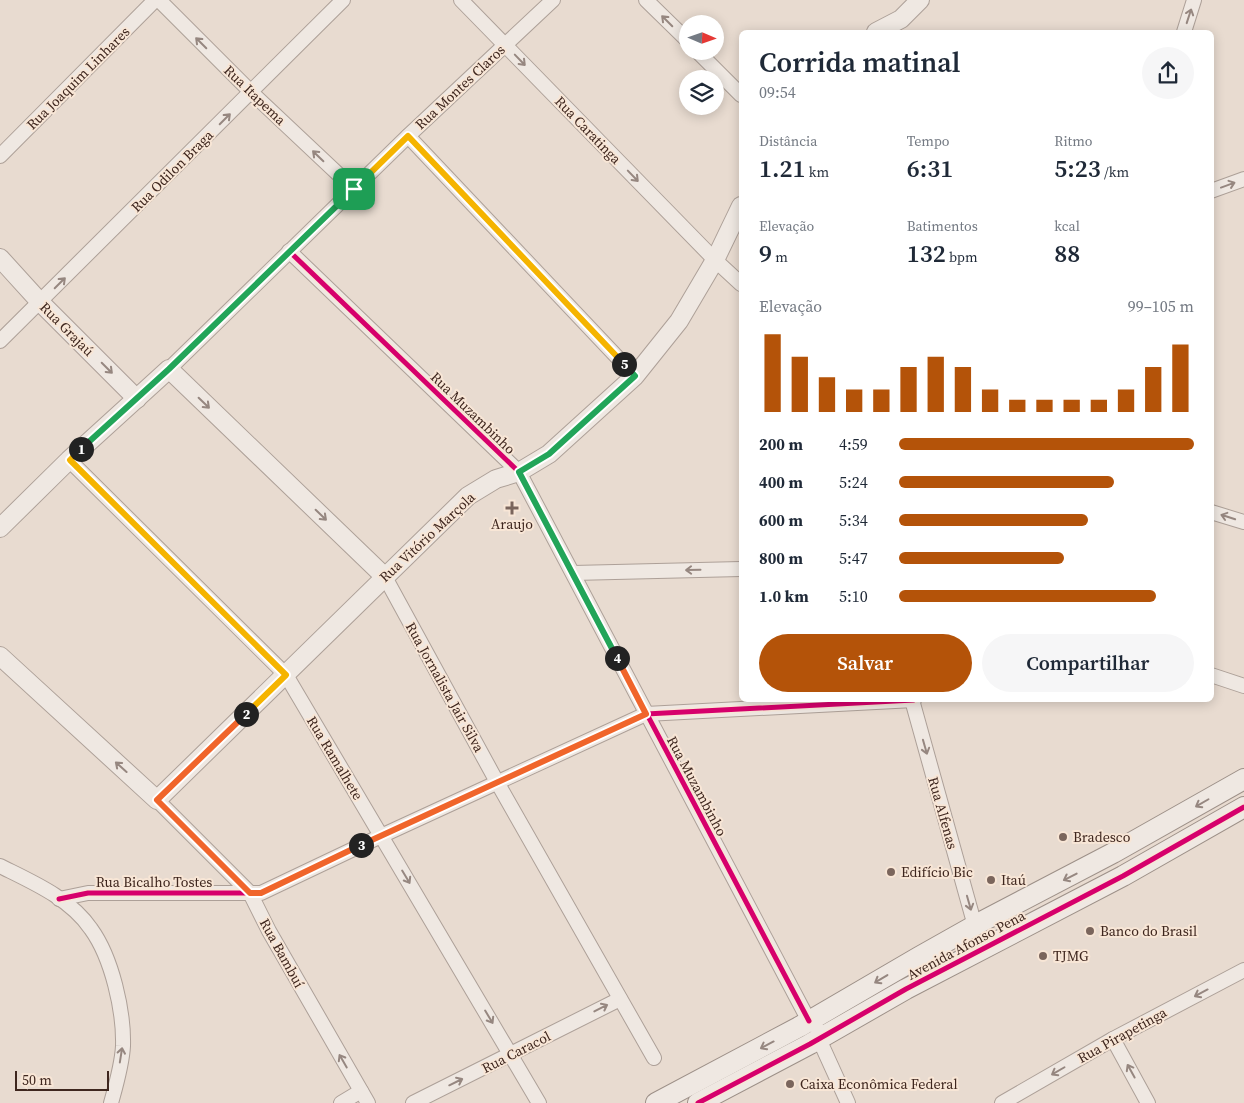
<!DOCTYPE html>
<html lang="pt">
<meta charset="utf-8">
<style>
body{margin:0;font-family:"Source Serif 4",serif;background:#f6f6f7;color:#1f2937;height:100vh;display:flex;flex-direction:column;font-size:19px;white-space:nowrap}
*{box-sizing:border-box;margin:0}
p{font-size:16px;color:#747a83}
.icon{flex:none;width:28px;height:28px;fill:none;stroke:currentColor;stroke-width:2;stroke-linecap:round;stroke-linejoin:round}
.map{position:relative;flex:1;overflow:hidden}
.sheet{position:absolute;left:739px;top:30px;width:475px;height:672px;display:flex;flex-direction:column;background:#fff;border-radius:8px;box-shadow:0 2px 12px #0003}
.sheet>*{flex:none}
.needle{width:32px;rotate:92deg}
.controls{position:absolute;left:679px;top:15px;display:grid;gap:10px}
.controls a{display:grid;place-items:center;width:45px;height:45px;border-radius:50%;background:#fff;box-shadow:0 2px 12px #0003;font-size:25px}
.scale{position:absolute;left:15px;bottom:12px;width:94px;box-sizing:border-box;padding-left:5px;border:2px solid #3e261e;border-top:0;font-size:14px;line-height:18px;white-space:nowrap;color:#3e261e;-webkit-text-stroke:4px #f8e6d6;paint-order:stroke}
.pin{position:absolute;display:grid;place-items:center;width:42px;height:42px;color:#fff;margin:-21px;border-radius:10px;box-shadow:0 2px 8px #0006}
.km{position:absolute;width:25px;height:25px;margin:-12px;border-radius:50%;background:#222;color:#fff;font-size:14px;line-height:25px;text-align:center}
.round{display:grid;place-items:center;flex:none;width:52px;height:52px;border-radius:26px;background:#f6f6f7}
.summary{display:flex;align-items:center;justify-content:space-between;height:85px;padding:0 20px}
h1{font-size:28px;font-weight:600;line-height:38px}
.stats{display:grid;grid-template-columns:repeat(3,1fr);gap:8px;height:85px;padding:5px 20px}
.stats div{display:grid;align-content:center}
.stats b{font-size:25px;font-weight:600}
.stats small{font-size:14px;font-weight:400}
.stats p{font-size:14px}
.chart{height:140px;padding:10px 20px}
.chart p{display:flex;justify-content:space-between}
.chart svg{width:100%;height:90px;margin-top:5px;stroke:#b45309;stroke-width:6}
.cta{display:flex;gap:10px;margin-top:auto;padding:10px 20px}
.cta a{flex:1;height:58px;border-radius:30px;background:#b45309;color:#fff;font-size:20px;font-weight:600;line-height:58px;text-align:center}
.cta a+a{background:#f6f6f7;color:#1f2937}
ul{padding:0 20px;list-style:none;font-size:16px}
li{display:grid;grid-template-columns:80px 60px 1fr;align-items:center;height:38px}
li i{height:12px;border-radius:6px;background:#b45309}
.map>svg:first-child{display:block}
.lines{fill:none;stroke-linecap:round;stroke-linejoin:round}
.minor-casing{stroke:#ada098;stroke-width:16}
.tertiary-casing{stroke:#ada098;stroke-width:20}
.secondary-casing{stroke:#9d9088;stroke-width:22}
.minor{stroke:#efe8e2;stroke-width:14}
.tertiary{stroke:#efe8e2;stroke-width:18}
.secondary{stroke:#efe8e2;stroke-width:20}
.cycleway-casing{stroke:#f8e6d6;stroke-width:8}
.cycleway{stroke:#d6006c;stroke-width:5}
.oneway{stroke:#968780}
.split-1-casing{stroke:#fff;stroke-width:10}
.split-2-casing{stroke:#fff;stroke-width:10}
.split-3-casing{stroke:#fff;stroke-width:10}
.split-4-casing{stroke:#fff;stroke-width:10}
.split-5-casing{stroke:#fff;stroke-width:10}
.split-6-casing{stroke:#fff;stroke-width:10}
.split-1{stroke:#22a559;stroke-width:6}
.split-2{stroke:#f5b400;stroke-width:6}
.split-3{stroke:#f0652b;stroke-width:6}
.split-4{stroke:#f0652b;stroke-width:6}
.split-5{stroke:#22a559;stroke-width:6}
.split-6{stroke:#f5b400;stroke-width:6}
.poi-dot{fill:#7a655c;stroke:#f8e6d6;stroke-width:2}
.labels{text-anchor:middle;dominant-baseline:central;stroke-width:4;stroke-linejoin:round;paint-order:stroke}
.street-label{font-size:14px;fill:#3e261e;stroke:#f8e6d6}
.poi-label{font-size:14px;fill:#3e261e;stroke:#f8e6d6;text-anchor:start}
</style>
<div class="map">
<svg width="1244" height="1103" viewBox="0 0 1244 1103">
<rect width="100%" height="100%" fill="#e8dbd0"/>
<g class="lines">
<g class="minor-casing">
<g id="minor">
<polyline points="159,0 252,93 354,189"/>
<polyline points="461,0 715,260 741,284"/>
<polyline points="646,0 688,41"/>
<polyline points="1184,32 1194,0"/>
<polyline points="697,51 741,95"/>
<polyline points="408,136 635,376"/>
<polyline points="0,156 155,0"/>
<polyline points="1211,191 1244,179"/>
<polyline points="289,251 519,472 809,1021"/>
<polyline points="0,341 343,0"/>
<polyline points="169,369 408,136 553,0"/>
<polyline points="69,460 286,675 539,1103"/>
<polyline points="1211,512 1244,522"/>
<polyline points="573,573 741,569"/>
<polyline points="385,577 497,782 654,1058"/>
<polyline points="1211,675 1244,686"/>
<polyline points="912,700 975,926"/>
<polyline points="157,800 250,893 269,931 368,1103"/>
<path d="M0,866C32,882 70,898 91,929C112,958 124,1011 123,1046C122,1065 116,1085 111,1103"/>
<polyline points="59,899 88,893 261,893 381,836 646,714 914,700"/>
<polyline points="818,1030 819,1039 848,1103"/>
<polyline points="1113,1039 1148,1103"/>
<polyline points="341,1103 361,1091"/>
<polyline points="413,1103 620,999"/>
<polyline points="1002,1103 1113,1039 1244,970"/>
</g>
</g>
<g class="tertiary-casing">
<g id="tertiary">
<polyline points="876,32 901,19 920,0"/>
<polyline points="0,258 40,302 137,399"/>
<polyline points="0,528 69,460 169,369 385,577"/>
<polyline points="0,656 157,800 468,496 496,479 519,472 549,454 635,376 679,321 715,260 741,206"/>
</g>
</g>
<g class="secondary-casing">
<g id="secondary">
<polyline points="656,1103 799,1027 919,957 981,922 1113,853 1244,779"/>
<polyline points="698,1103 810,1044 906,989 1123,876 1244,807"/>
</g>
</g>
<use href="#minor" class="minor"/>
<use href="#tertiary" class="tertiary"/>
<use href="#secondary" class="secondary"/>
<g class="cycleway-casing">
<g id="cycleway">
<polyline points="289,251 519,472 809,1021"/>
<polyline points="59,899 88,893 261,893 381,836 646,714 914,700"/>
<polyline points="698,1103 810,1044 906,989 1123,876 1244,807"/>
</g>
</g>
<use href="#cycleway" class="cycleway"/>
</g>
<defs><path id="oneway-shaft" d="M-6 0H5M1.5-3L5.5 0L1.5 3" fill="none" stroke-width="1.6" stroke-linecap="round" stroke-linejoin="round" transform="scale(1.25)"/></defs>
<g class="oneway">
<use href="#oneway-shaft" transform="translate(1189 16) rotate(-72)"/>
<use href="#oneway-shaft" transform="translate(667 21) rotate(-135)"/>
<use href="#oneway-shaft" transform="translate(201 43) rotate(-135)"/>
<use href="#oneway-shaft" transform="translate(520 60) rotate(46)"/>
<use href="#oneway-shaft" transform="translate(225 119) rotate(-45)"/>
<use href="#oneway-shaft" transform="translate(318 156) rotate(-136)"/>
<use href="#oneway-shaft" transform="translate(633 176) rotate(46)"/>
<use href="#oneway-shaft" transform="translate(1228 185) rotate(-20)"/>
<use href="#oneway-shaft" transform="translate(60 283) rotate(-45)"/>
<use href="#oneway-shaft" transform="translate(107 368) rotate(45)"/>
<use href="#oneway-shaft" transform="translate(204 403) rotate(44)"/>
<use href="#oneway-shaft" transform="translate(321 515) rotate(44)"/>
<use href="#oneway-shaft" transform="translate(1228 517) rotate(-162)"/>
<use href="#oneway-shaft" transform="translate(693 570) rotate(179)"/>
<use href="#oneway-shaft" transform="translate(925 747) rotate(74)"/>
<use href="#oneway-shaft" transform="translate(121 767) rotate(-138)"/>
<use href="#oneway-shaft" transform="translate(1202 803) rotate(150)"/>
<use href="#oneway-shaft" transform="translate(406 877) rotate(59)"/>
<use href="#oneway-shaft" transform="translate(1070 877) rotate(153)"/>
<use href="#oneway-shaft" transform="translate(969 903) rotate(74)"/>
<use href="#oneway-shaft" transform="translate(881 979) rotate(149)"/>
<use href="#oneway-shaft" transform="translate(1201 993) rotate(152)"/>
<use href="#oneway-shaft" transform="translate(601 1008) rotate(-27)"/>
<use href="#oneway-shaft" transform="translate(489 1017) rotate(59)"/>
<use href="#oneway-shaft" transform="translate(767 1045) rotate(152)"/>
<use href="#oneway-shaft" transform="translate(121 1055) rotate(-81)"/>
<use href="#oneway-shaft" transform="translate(343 1061) rotate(-120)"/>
<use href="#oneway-shaft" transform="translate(1058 1071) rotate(150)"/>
<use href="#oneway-shaft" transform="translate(1131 1071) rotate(-119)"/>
<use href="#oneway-shaft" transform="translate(456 1082) rotate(-26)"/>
</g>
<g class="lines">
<g class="split-1-casing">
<polyline id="split-1" points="81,449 169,369 354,189"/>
</g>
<g class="split-2-casing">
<polyline id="split-2" points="81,449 70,460 286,675 246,714"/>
</g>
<g class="split-3-casing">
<polyline id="split-3" points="246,714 157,800 250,893 261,893 361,845"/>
</g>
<g class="split-4-casing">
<polyline id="split-4" points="361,845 646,714 617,658"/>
</g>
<g class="split-5-casing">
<polyline id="split-5" points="617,658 519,472 549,454 635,376 624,364"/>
</g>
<g class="split-6-casing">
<polyline id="split-6" points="354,189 408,136 624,364"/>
</g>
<use href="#split-1" class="split-1"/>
<use href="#split-2" class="split-2"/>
<use href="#split-3" class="split-3"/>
<use href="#split-4" class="split-4"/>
<use href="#split-5" class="split-5"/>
<use href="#split-6" class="split-6"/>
</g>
<g class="poi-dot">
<path d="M509.5 500.5h5v5h5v5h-5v5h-5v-5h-5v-5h5z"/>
<circle cx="1063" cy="837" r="5"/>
<circle cx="891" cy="872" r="5"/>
<circle cx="991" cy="880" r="5"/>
<circle cx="1090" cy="931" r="5"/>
<circle cx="1043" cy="956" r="5"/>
<circle cx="790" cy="1084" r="5"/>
</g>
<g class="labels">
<g class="street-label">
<text transform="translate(78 78) rotate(-45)">Rua Joaquim Linhares</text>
<text transform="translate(460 87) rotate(-43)">Rua Montes Claros</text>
<text transform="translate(255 95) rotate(44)">Rua Itapema</text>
<text transform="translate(588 130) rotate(46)">Rua Caratinga</text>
<text transform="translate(172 171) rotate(-45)">Rua Odilon Braga</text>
<text transform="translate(67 329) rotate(45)">Rua Grajaú</text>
<text transform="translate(473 413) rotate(44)">Rua Muzambinho</text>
<text transform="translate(427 537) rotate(-43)">Rua Vitório Marçola</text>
<text transform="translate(445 687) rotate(61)">Rua Jornalista Jair Silva</text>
<text transform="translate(335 758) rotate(59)">Rua Ramalhete</text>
<text transform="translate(697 786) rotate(62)">Rua Muzambinho</text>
<text transform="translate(943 813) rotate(74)">Rua Alfenas</text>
<text x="154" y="882">Rua Bicalho Tostes</text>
<text transform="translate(966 945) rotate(-28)">Avenida Afonso Pena</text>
<text transform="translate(282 953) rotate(61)">Rua Bambuí</text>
<text transform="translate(1122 1035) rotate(-29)">Rua Pirapetinga</text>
<text transform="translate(516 1052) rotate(-27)">Rua Caracol</text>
</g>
<g class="poi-label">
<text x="512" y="524" text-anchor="middle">Araujo</text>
<text x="1073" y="837">Bradesco</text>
<text x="901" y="872">Edifício Bic</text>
<text x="1001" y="880">Itaú</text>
<text x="1100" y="931">Banco do Brasil</text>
<text x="1053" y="956">TJMG</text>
<text x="800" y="1084">Caixa Econômica Federal</text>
</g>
</g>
</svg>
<div class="controls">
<a><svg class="needle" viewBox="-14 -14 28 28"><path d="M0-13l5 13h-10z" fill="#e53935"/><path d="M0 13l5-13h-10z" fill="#747a83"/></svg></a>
<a><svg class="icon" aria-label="layers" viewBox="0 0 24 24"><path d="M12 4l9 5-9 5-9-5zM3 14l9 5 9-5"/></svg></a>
</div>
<div class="scale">50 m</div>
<div class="pin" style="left:354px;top:189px;background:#1e9e55"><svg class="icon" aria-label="arrive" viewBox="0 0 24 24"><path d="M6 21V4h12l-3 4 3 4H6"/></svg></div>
<b class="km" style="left:81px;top:449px">1</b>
<b class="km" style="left:246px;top:714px">2</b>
<b class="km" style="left:361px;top:845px">3</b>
<b class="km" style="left:617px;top:658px">4</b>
<b class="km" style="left:624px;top:364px">5</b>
<section class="sheet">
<div class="summary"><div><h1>Corrida matinal</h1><p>09:54</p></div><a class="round"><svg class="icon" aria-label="share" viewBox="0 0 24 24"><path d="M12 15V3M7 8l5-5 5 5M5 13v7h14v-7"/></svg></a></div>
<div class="stats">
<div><p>Distância</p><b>1.21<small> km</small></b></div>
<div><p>Tempo</p><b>6:31</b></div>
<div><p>Ritmo</p><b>5:23<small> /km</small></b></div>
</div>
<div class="stats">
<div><p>Elevação</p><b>9<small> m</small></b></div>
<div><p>Batimentos</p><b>132<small> bpm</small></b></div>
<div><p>kcal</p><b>88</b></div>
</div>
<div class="chart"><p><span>Elevação</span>99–105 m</p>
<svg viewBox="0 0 160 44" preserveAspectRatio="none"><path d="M5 44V6M15 44V17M25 44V27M35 44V33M45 44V33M55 44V22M65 44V17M75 44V22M85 44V33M95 44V38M105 44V38M115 44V38M125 44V38M135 44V33M145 44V22M155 44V11"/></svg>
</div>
<ul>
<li><b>200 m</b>4:59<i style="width:100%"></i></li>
<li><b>400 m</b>5:24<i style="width:73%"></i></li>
<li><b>600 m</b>5:34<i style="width:64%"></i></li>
<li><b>800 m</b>5:47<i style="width:56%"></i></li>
<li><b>1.0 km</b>5:10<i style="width:87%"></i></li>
</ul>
<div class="cta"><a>Salvar</a><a>Compartilhar</a></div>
</section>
</div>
